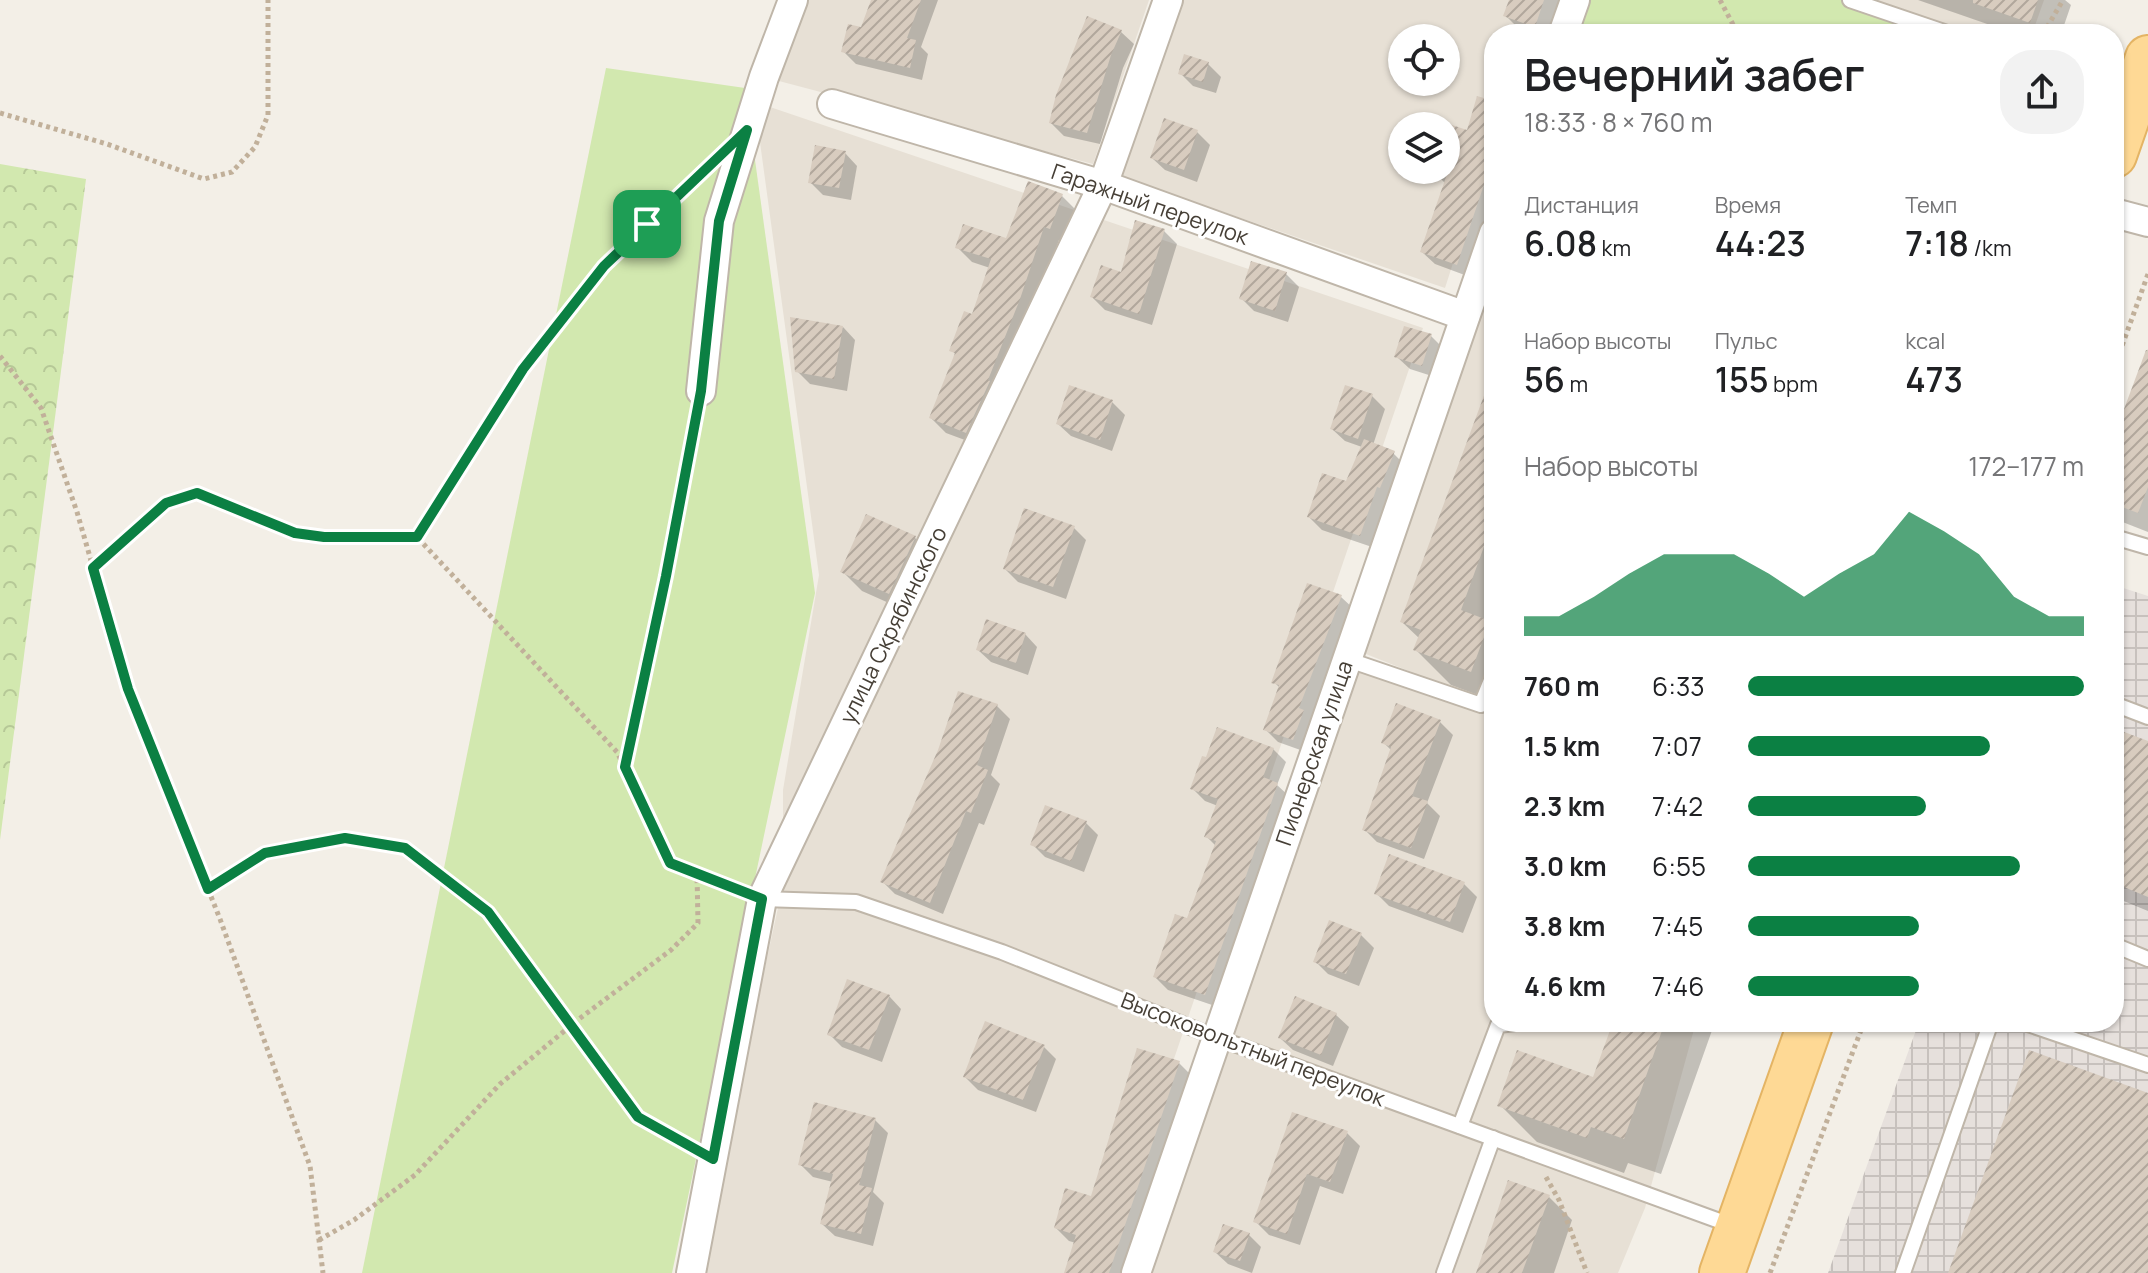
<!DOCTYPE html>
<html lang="ru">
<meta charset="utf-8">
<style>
body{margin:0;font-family:Manrope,sans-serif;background:#f2f2f2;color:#202124;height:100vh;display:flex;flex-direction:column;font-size:30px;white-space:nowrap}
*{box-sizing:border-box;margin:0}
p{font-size:26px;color:#757577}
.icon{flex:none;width:44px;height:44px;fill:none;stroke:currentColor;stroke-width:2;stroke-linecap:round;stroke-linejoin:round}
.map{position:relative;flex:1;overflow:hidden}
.side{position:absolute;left:1484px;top:24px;width:640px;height:1008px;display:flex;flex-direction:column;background:#fff;border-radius:32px;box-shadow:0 2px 6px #0004}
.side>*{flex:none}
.buttons{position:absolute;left:1388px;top:24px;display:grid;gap:16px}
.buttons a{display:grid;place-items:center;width:72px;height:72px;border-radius:50%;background:#fff;box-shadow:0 2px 6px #0004;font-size:40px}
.pin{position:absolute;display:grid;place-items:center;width:68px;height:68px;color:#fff;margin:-34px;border-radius:16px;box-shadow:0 4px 12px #0006}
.round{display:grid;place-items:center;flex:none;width:84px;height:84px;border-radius:32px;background:#f2f2f2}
.overview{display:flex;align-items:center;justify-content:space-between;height:136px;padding:0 40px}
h1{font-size:44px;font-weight:600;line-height:60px}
.figures{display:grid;grid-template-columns:repeat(3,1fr);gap:12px;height:136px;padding:8px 40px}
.figures div{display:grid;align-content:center}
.figures b{font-size:34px;font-weight:600}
.figures small{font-size:22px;font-weight:400}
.figures p{font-size:22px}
.chart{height:224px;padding:16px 40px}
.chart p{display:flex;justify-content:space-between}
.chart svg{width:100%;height:144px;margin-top:8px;fill:#0b8043;opacity:.7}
ul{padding:0 40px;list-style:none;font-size:26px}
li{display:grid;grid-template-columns:128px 96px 1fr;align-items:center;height:60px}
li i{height:20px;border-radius:10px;background:#0b8043}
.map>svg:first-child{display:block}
.residential{fill:#e7e0d5;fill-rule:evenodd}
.industrial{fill:url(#industrial-grid)}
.green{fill:#d2e8af}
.forest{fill:url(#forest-crowns)}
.shadow{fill:#0003}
.building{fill:url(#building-hatch)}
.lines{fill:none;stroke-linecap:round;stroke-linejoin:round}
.service-casing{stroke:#bfb6a9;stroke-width:18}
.minor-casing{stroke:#bfb6a9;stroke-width:32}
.primary-casing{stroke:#e4b464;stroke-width:48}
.path{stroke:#c1b09a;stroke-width:5;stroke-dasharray:4 4;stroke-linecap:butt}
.service{stroke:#fff;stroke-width:14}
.minor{stroke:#fff;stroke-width:28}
.primary{stroke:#fed995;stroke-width:44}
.route-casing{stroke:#fff;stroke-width:16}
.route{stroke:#0b8043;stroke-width:10}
.labels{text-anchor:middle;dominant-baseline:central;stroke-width:6;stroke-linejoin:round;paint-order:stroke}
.street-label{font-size:22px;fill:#463f36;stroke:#fff}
</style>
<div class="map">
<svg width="2148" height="1273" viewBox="0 0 2148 1273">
<defs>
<pattern id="industrial-grid" width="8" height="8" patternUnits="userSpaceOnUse" patternTransform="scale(2)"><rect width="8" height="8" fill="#e6e0dc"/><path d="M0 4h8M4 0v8" fill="none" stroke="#c7c1bd"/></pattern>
<pattern id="forest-crowns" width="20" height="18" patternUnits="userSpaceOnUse" patternTransform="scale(2)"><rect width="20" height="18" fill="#d2e8af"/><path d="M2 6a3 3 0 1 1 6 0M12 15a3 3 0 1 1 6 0" fill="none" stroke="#b6c897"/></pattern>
<pattern id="building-hatch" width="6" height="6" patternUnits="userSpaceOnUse" patternTransform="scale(2)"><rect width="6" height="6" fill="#d8ccbf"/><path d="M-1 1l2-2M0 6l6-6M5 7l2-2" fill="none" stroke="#b1a79c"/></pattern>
</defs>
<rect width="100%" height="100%" fill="#f3efe7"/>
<g class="residential">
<polygon points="809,0 1149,0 1093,164 779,81"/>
<path d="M1177,0H1538L1527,34H1494V136L1445,288L1115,175ZM1402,38H1446V82H1402ZM1402,126H1446V170H1402Z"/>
<polygon points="1585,0 2044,0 2032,34 1573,34"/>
<polygon points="770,107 1423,328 1101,1273 704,1273 745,1059 783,885 783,790 819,575 759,135"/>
<polygon points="1494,265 1494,702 1479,699 1361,652"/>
<polygon points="1353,668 1494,717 1494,1022 1696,1022 1645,1208 1618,1273 1145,1273"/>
</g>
<polygon class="industrial" points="2114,585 2148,596 2148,1273 1828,1273 1919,1022 2114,1022"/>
<g class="green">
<polygon points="1579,0 1850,0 1950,34 1570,34"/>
<polygon points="606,68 745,88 815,593 672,1273 362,1273"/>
</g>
<polygon class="forest" points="0,164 86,179 0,840"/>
<g class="shadow">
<polygon points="873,0 938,0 921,47 928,54 922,80 856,64 843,51 862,29"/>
<polygon points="1511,0 1559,0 1548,34 1536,34 1517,27 1506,16"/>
<polygon points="1918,0 2065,0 2071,5 2061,34 2016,34"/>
<polygon points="1121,32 1134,44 1123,68 1100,144 1064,136 1051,123"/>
<polygon points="1208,64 1221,77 1216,93 1193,86 1180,73"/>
<polygon points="1494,103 1494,205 1470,277 1435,264 1422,252 1446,184 1432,170 1446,170 1446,127 1468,133"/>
<polygon points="1197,132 1210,145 1197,182 1165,170 1152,158"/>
<polygon points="845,153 857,166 851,200 823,195 810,182"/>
<polygon points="1062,196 1077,211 1065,242 1059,240 1002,396 981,446 946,433 931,418 956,355 952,350 974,317 990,268 972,262 957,247 1008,240"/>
<polygon points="1164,231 1177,244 1152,325 1105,310 1092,297 1122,274"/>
<polygon points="1286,274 1299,287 1288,322 1254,311 1241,298"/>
<polygon points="843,327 855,340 847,391 810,384 797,371"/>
<polygon points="1431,336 1443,348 1435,377 1410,369 1397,357"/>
<polygon points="2148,349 2148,532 2120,521 2114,516 2114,441"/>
<polygon points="1494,374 1494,701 1451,685 1416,650 1420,639 1402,622"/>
<polygon points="1372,396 1385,409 1373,445 1393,453 1406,466 1372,547 1322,530 1309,517 1347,484 1362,447 1345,441 1332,429"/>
<polygon points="1112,402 1125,415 1112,451 1071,436 1058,424"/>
<polygon points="867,517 915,538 935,557 909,612 862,591 843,572"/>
<polygon points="1074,528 1086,540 1066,599 1018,582 1005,569"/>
<polygon points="1341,597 1354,609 1306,752 1278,742 1265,729 1280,688 1274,682"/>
<polygon points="1025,634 1037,647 1028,675 991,662 978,650"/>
<polygon points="997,706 1010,719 991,775 1000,784 984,825 979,823 943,914 895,894 883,882"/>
<polygon points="1440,722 1453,735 1427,803 1440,816 1424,859 1377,842 1364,829 1392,751 1383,742"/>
<polygon points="2148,743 2148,911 2114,897 2114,748"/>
<polygon points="1273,749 1286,762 1277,785 1290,797 1218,1007 1168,990 1155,977 1188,921 1217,847 1207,837 1218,806 1205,801 1193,789"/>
<polygon points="1085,822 1098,835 1084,872 1045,857 1032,844"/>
<polygon points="1464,884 1477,897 1463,933 1389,906 1376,893"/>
<polygon points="1361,935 1374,948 1359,986 1328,974 1315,961"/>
<polygon points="889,996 901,1009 882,1062 842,1047 829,1034"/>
<polygon points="1336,1015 1349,1027 1333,1066 1293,1050 1280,1038"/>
<polygon points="1615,1022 1715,1022 1661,1174 1628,1163 1624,1173 1537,1142 1500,1105 1594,1080"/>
<polygon points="1043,1046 1056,1059 1036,1112 978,1090 965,1077"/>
<polygon points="1138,1050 1179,1063 1192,1076 1125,1273 1066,1273 1076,1243 1069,1241 1056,1228 1093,1198"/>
<polygon points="875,1120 888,1133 873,1192 884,1203 873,1246 835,1236 822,1224 833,1182 813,1177 800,1164"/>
<polygon points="1347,1133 1360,1146 1343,1194 1320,1186 1300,1245 1269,1235 1256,1222"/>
<polygon points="1549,1197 1572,1220 1554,1273 1478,1273"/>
<polygon points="1248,1234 1261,1247 1252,1273 1228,1264 1215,1252"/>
</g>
<g class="building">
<polygon points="871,0 921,0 907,38 916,40 910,68 841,52 848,24 861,27"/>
<polygon points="1509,0 1544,0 1535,27 1503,16"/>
<polygon points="1973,0 2038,0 2030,23 1973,3"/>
<polygon points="1087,16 1122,30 1111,55 1087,133 1049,123 1056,95"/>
<polygon points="1184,54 1209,62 1203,82 1178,74"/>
<polygon points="1477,96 1494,101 1494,155 1457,265 1420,252 1446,177 1446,123 1467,130"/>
<polygon points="1164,118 1198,130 1184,170 1150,158"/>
<polygon points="815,145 846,151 839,188 808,183"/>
<polygon points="1028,181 1063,194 1050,229 1044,227 1020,299 988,380 990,381 966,433 929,418 955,353 949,351 964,311 972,314 991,259 955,248 963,224 1006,238"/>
<polygon points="1135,220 1165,229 1139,314 1090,297 1101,265 1121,272"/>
<polygon points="1251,261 1287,272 1275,311 1239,299"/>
<polygon points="790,317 843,326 834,379 795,372"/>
<polygon points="1404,326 1432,334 1422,366 1394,357"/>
<polygon points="2146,350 2148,350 2148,487 2138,513 2114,504 2114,436"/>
<polygon points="1492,374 1494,375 1494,519 1461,610 1490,621 1471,672 1413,650 1421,630 1400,622"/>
<polygon points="1069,385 1113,400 1100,440 1056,424"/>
<polygon points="1345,385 1373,394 1358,439 1330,429"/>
<polygon points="1364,439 1395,451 1380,488 1377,487 1360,536 1307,517 1322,473 1346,481"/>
<polygon points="1024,508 1075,526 1053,587 1003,569"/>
<polygon points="866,514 916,536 889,594 840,572"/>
<polygon points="1307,583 1342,595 1299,708 1304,710 1293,740 1263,730 1279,685 1271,683"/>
<polygon points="986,619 1026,633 1016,663 976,650"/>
<polygon points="958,691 998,704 977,765 988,770 971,813 966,811 930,903 880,882 938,750"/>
<polygon points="1396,703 1441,720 1412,796 1428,801 1411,848 1362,830 1391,747 1381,743"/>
<polygon points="1217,727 1274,748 1263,777 1278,783 1205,995 1153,977 1175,914 1187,918 1216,841 1204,837 1218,799 1190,789 1202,756 1206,757"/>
<polygon points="2119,730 2148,741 2148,897 2114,883 2114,743"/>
<polygon points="1045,805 1087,821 1071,861 1030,845"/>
<polygon points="1389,854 1465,882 1450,922 1374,894"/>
<polygon points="1329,920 1362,933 1346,974 1313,962"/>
<polygon points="847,979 890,995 869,1050 827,1035"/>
<polygon points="1295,996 1337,1013 1321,1055 1278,1038"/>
<polygon points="985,1021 1045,1045 1023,1100 963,1077"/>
<polygon points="1613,1022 1665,1022 1624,1139 1591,1127 1587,1138 1497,1106 1517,1050 1593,1077"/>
<polygon points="1137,1048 1180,1061 1109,1273 1064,1273 1076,1235 1054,1228 1065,1188 1091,1196"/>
<polygon points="2029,1050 2148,1093 2148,1273 1948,1273"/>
<polygon points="814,1102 876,1118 859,1185 872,1188 861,1234 820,1224 833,1174 798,1165"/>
<polygon points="1292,1112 1348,1131 1330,1182 1307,1174 1287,1234 1253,1222"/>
<polygon points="1508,1180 1550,1195 1522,1273 1476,1273"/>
<polygon points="1223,1224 1250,1233 1240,1261 1213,1252"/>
</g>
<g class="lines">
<g class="service-casing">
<g id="service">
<polyline points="1850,0 1950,34"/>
<polyline points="2114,537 2148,547"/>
<polyline points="1494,594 1494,595"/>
<polyline points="1346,659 1481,705 1494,673"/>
<polyline points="2114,704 2148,717"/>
<polyline points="762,899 856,902 1002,952 1215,1037 1736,1227"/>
<polyline points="2114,945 2148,959"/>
<polyline points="2022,1022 2148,1065"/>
<polyline points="1460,1126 1498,1025 1525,1022"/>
<polyline points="1444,1273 1493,1138"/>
<polyline points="1903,1273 1991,1022"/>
</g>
</g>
<g class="minor-casing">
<g id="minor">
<polyline points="1563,34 1575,0"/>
<polyline points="832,104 1103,185 1465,316"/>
<polyline points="2114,213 2148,222"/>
<polyline points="701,391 719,221 764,77 793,0"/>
<polyline points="691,1273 762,899 1103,185 1168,0"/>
<polyline points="1136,1273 1494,233"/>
</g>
</g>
<g class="primary-casing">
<g id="primary">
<polyline points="2114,155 2148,58"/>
<polyline points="1722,1273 1811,1022"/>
</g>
</g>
<g class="path">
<polyline points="1720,0 1738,34"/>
<polyline points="2043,34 2063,0"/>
<polyline points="0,113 107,144 204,179 232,172 255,147 268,115 268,0"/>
<polyline points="0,356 41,408 77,512 128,689 220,919 310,1166 323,1273"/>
<polyline points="2114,368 2148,274"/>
<polyline points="417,537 523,369 604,266 708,165"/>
<polyline points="93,568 166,503 197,493 295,533 324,537 417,537 617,752 670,863 737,889"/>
<polyline points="625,766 666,576 696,415"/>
<polyline points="208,889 265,853 345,838 405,848 488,912 638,1117 688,1146"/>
<polyline points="1546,1177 1559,1200 1587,1273"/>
<polyline points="319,1240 354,1220 415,1175 500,1084 579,1019 671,950 698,923 697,874"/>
<polyline points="1770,1273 1864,1022"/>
</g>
<use href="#service" class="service"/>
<use href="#minor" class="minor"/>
<use href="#primary" class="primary"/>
</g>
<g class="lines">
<g class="route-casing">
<polygon id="route" points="747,130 719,221 701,391 666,576 625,767 670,863 762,899 713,1159 638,1117 488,912 405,848 345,838 265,853 208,889 128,689 93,568 166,503 197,493 295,533 324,537 417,537 523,369 604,266"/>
</g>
<use href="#route" class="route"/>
</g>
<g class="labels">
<g class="street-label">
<text transform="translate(1150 204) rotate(19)">Гаражный переулок</text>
<text transform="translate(893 625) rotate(-64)">улица Скрябинского</text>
<text transform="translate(1314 753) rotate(-71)">Пионерская улица</text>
<text transform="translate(1253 1049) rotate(21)">Высоковольтный переулок</text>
</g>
</g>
</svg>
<div class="buttons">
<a><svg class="icon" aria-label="locate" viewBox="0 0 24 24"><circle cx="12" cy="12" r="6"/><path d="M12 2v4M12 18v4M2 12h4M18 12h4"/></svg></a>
<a><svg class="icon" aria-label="layers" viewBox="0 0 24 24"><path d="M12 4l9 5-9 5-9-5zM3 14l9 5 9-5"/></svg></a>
</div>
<div class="pin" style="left:647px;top:224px;background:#1e9e55"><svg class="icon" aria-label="arrive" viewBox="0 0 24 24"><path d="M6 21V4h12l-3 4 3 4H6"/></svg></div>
<section class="side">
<div class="overview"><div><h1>Вечерний забег</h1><p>18:33 · 8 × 760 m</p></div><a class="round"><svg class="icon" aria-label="share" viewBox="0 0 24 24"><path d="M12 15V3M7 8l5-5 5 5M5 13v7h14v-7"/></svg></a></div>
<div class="figures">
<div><p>Дистанция</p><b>6.08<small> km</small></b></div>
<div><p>Время</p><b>44:23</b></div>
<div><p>Темп</p><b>7:18<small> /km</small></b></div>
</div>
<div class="figures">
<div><p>Набор высоты</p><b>56<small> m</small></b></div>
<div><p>Пульс</p><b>155<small> bpm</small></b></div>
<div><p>kcal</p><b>473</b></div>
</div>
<div class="chart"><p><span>Набор высоты</span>172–177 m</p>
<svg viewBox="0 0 160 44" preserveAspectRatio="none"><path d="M0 44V38L10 38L20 32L30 25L40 19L50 19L60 19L70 25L80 32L90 25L100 19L110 6L120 12L130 19L140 32L150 38L160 38V44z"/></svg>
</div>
<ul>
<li><b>760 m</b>6:33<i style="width:100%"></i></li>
<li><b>1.5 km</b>7:07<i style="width:72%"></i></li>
<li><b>2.3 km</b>7:42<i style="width:53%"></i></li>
<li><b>3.0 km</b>6:55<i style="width:81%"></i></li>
<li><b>3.8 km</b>7:45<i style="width:51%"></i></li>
<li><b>4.6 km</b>7:46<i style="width:51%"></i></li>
</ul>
</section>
</div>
